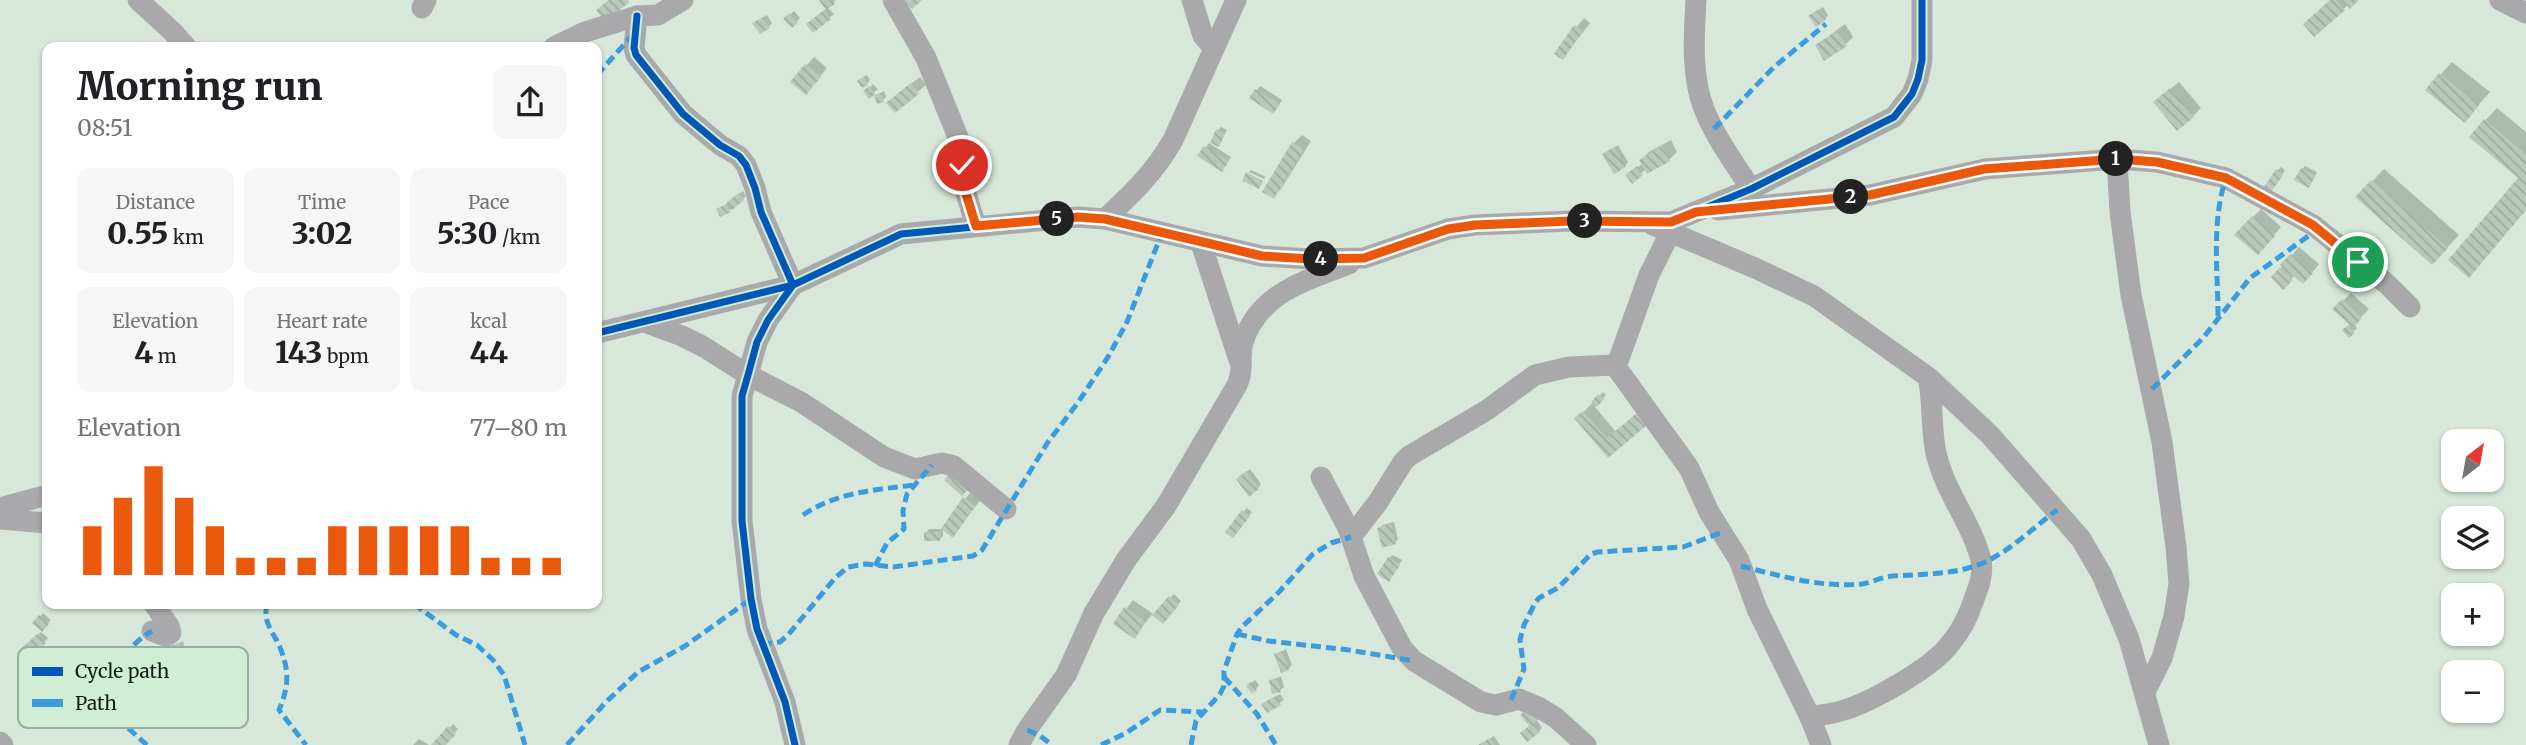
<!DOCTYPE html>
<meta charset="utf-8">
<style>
body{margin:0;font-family:Merriweather,serif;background:#f6f6f6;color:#202124;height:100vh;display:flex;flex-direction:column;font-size:26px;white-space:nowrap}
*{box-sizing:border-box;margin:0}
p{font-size:23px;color:#757577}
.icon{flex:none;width:38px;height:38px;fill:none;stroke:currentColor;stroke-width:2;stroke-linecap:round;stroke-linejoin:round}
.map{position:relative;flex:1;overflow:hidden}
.drawer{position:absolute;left:42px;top:42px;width:560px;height:567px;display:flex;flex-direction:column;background:#fff;border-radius:14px;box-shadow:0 2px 5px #0004}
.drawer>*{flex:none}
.needle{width:46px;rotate:31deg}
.fabs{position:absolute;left:2441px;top:429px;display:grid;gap:14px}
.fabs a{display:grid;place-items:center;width:63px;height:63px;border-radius:14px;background:#fff;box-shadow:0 2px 5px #0004;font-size:35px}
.pin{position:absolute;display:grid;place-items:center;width:60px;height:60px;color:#fff;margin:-30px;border:4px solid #fff;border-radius:50%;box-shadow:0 2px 7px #0007}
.km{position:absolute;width:35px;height:35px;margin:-18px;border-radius:50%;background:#222;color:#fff;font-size:19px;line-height:35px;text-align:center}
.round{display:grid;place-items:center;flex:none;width:74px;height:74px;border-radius:14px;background:#f6f6f6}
.overview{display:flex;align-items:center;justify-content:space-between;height:119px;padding:0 35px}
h1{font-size:38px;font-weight:800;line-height:52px}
.stats{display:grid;grid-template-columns:repeat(3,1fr);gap:10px;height:119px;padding:7px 35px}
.stats div{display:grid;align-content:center;border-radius:14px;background:#f6f6f6;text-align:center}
.stats b{font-size:30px;font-weight:800}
.stats small{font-size:19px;font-weight:400}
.stats p{font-size:19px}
.chart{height:196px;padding:14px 35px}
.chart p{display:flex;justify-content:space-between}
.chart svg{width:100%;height:126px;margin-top:7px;stroke:#ea580c;stroke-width:6}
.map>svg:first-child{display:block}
.shadow{fill:#0003}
.building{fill:url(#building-back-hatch)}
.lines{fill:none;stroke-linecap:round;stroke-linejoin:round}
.minor{stroke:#a9a9ab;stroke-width:21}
.quiet{stroke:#3a9bde;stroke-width:5;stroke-dasharray:10 5;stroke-linecap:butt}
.cycleway-casing{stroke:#d1eed5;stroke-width:11}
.cycleway{stroke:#0057b8;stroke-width:7}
.route-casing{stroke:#fff;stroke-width:14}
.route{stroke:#ea580c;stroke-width:9}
.key{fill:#d1eed5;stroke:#98af9b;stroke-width:2}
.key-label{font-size:19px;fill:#121c14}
</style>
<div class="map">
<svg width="2526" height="745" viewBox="0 0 2526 745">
<defs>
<pattern id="building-back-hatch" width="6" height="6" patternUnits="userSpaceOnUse" patternTransform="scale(1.75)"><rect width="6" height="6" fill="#bac8bc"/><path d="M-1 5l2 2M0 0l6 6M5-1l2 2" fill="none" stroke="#9faba1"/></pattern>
</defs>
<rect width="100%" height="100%" fill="#d7e8da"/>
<g class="shadow">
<polygon points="821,0 836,0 827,7 834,14 814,31 812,21 827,8"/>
<polygon points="2332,0 2357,0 2348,5 2314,34"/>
<polygon points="1823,7 1828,15 1825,19 1814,13"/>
<polygon points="794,11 800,18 792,26 785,19"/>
<polygon points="767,15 772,23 769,27 755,23"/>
<polygon points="1584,18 1590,23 1563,58 1556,53"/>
<polygon points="1845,24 1853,37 1845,45 1817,45"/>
<polygon points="814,57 827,68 813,85 792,82"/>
<polygon points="2452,62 2490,92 2465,120 2427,90"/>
<polygon points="867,75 870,80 867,84 863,77"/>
<polygon points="920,77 926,85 895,111 896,95"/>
<polygon points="2179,82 2201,108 2193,116 2164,94"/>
<polygon points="873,84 878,89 869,96 869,88"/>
<polygon points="1260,86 1282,100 1277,108 1252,98"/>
<polygon points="884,91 886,97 883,100 876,96"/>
<polygon points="2497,108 2526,132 2526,210 2520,178 2471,136"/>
<polygon points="1221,127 1227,130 1218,145 1218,130"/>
<polygon points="1302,135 1311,141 1281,189 1273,197 1294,143"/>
<polygon points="1671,140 1677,152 1669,160 1648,172 1646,169 1632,181 1631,172 1643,163 1641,160 1649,152"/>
<polygon points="1209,143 1231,157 1225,166 1200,156"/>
<polygon points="1618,145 1628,162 1625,166 1608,151"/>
<polygon points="2305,166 2317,172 2312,182 2302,169"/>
<polygon points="2281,167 2285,170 2274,186 2277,171"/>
<polygon points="2384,169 2459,235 2444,251 2358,196"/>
<polygon points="1251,170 1266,177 1264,179 1249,172"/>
<polygon points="743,191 746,196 730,210 718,210"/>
<polygon points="2261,209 2281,227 2265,245 2253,217"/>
<polygon points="2299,247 2319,264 2311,274 2295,275 2283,287 2273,277"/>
<polygon points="2351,293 2369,309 2354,324 2357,328 2349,336 2344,330 2351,324 2335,309"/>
<polygon points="1603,392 1606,395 1595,407 1616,432 1608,456 1577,419"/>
<polygon points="1250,469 1261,484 1258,488 1241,476"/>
<polygon points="972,490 982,498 953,536 943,529 943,536 940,539 926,533 929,529 943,529"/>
<polygon points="1247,508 1252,512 1236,532 1244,511"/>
<polygon points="1394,522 1398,539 1395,543 1379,528 1383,525"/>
<polygon points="1393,555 1402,560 1392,576 1389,558"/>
<polygon points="1174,594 1181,601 1162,622 1153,613 1135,636 1115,624 1133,600 1155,615"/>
<polygon points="43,613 51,620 42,630 34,623"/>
<polygon points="41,632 48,638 30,656 23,649"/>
<polygon points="183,641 187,657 184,660 172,646"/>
<polygon points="1286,649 1292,665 1288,669 1276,655"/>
<polygon points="1281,676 1284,687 1280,690 1271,681"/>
<polygon points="1255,680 1259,685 1253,692 1248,686"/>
<polygon points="1280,694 1284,700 1267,711 1267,701"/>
<polygon points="1536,719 1542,728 1539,731 1523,733"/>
<polygon points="453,724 458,729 444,745 433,745"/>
<polygon points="1494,736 1500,745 1484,745 1487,740"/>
<polygon points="419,739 429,745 413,745"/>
</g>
<g class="building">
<polygon points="609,0 628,0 630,2 605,21 596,10"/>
<polygon points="819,0 832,0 835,4 826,10"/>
<polygon points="904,0 922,0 912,9"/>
<polygon points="2330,0 2336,0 2345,10 2314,37 2303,24"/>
<polygon points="2342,0 2359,0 2350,9"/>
<polygon points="1819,9 1826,20 1816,27 1808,16"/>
<polygon points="824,10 831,19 813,33 806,24"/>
<polygon points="789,13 798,23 792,28 783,19"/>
<polygon points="763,17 770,28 760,34 752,23"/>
<polygon points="1574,25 1583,31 1563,60 1554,54"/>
<polygon points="1837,31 1847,46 1824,61 1815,45"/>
<polygon points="805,64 821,77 806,95 790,82"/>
<polygon points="2439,73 2479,105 2465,123 2425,90"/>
<polygon points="863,77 868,85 862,88 857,81"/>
<polygon points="911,83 919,94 895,113 886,103"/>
<polygon points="869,86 875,94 869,99 863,91"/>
<polygon points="2170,88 2194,117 2177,131 2153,102"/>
<polygon points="1255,89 1280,104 1273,114 1249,98"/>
<polygon points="881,93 884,102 877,104 874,95"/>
<polygon points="2484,119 2526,154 2526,210 2469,278 2448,260 2518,178 2469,137"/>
<polygon points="1216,129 1225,134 1219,147 1210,143"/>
<polygon points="1292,142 1304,149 1274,199 1262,192"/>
<polygon points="1204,146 1229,161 1222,172 1197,156"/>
<polygon points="1662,146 1670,161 1647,174 1639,160"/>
<polygon points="1614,147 1626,167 1614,174 1602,154"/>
<polygon points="1637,166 1643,175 1632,184 1625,175"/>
<polygon points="2301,168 2315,176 2309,188 2294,180"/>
<polygon points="2276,169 2283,175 2271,192 2264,187"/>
<polygon points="1246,172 1263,181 1259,189 1242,181"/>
<polygon points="2371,180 2448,248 2432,265 2355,197"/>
<polygon points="739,193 744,200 732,210 727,202"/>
<polygon points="726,204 731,212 720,217 716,209"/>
<polygon points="2252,216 2275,236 2258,255 2234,235"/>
<polygon points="2290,254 2313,273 2303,284 2280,265"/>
<polygon points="2280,267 2293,280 2283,290 2271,277"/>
<polygon points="2342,299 2362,318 2353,328 2332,309"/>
<polygon points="2348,325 2355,333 2349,338 2342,330"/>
<polygon points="1598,394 1604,399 1597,407 1591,402"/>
<polygon points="1583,411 1607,438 1637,413 1647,425 1608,458 1574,418"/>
<polygon points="955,468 973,484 962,496 944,480"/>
<polygon points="1246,471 1259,489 1249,497 1236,479"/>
<polygon points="963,497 975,506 953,538 941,529"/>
<polygon points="1242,510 1250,516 1233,538 1225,532"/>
<polygon points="1391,524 1396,544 1382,548 1377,528"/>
<polygon points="924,532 941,532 940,541 924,541"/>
<polygon points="1388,557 1400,565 1389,582 1377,574"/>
<polygon points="1169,596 1179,605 1163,624 1152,615"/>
<polygon points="1124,607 1146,621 1135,639 1113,624"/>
<polygon points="39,615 49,624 42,632 32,623"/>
<polygon points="37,634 46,643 30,658 21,649"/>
<polygon points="179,643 185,662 176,665 170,646"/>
<polygon points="1282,651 1289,670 1281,673 1274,654"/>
<polygon points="1278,678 1281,692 1272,694 1269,680"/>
<polygon points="1251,682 1257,690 1252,694 1246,686"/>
<polygon points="1276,696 1281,705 1267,713 1261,704"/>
<polygon points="1529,708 1539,719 1533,724 1540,732 1527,742 1520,733 1529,726 1520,715"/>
<polygon points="448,726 456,734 446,745 431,745"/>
<polygon points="1490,738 1495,745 1478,745"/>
</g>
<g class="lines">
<g class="minor">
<polyline points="138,0 173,32 186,47"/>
<polyline points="893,0 926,58 960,142 964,187 976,226"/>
<polyline points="1192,0 1203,36 1214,48"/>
<path d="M1696,0C1694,35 1691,76 1704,109C1715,137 1735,164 1751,189"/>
<polyline points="2500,0 2526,13"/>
<polyline points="422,8 426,0"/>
<polyline points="637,16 634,48 636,55 683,114 720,145 739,156 746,165 755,188 761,212 793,285 768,320 757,342 748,375 742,396 742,521 751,599 757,629 785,702 795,745"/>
<polyline points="554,47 585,32 637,16 658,15 683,0"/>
<polyline points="2117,159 2120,212 2131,295 2162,442 2176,547 2179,584 2174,616 2162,658 2145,692"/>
<polyline points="1718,210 1870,195 1985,169 2117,159 2157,162 2226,178 2313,225 2387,284 2410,307"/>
<path d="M1105,219C1133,193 1154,173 1173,140L1236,0"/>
<polyline points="1653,225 1755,268 1814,296 1928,377 1990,435 2081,539 2102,575 2129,639 2159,745"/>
<polyline points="1670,233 1649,275 1616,367 1689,468 1709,512 1739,560 1757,609 1810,717 1821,745"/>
<polyline points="1201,243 1239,360"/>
<polyline points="644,322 682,336 704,347 748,375 801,402 884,457 915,469 942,463 954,466 1006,509"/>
<polyline points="597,333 793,285 901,234 1078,217 1105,219 1262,256 1311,259 1364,258 1448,229 1475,225 1571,221 1671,222 1751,189 1894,117 1912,94 1918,79 1922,60 1922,0"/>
<polyline points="1321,477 1348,528 1364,576 1402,648 1414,661 1481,702 1496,705 1519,699 1540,708 1556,718 1586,745"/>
<polyline points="0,508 47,495"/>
<polyline points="0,519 47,523"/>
<polyline points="1351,537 1378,502 1403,462 1409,456 1487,410 1535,375 1569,367 1616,365"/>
<polyline points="152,631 166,636 171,633 169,626 154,604"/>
<path d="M1810,717C1820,715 1831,714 1841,711C1870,703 1932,668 1950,644C1960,632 1968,617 1973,602C1978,589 1984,574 1981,560C1972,524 1946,493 1937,457C1930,431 1934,404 1928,377"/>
<polyline points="0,742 3,745"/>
<path d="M1019,745L1027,730L1066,675L1094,613L1126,560L1166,506L1237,385C1244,372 1239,356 1243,342C1260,292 1305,281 1349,264"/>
</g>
<g class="quiet">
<polyline points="597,75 636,31"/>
<polyline points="1714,129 1774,67 1826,24"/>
<path d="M2218,316C2218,270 2211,223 2226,178"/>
<polyline points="2152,389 2203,338 2250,278 2318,229"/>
<path d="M803,515C837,492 874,490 914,485"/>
<polyline points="875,566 887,543 904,529 903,510 907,494 932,465"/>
<path d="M1741,566C1780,576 1822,588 1862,584C1872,582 1882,577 1893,576C1923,574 1954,575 1983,563C2010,551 2033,528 2057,510"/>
<path d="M267,604C262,624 275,633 281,650C290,674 288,688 279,710L306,745"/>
<polyline points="414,604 456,635 477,645 493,660 504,675 525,745"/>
<polyline points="1237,634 1269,641 1349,650 1414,661"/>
<polyline points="762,644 780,642 788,635 835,578 848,567 866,564 893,567 973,556 982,550 1048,442 1077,404 1108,357 1127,322 1162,233"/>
<polyline points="1224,677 1257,714 1276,745"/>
<polyline points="1511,700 1524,669 1520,640 1524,625 1535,603 1539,598 1558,588 1591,554 1598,552 1683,547 1723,532"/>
<polyline points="1027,730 1039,735 1052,745"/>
<path d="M147,745L100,703L96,693C106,675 134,640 152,631"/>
<polyline points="567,745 606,702 638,672 685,646 751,599"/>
<polyline points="1101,745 1126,733 1160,710 1202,712"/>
<polyline points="1191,745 1196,721 1220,694 1224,686 1224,671 1237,634 1243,626 1279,592 1313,554 1331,543 1351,537"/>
</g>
<g class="cycleway-casing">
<g id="cycleway">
<polyline points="637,16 634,48 636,55 683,114 720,145 739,156 746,165 755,188 761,212 793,285 768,320 757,342 748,375 742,396 742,521 751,599 757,629 785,702 795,745"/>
<polyline points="597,333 793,285 901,234 1078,217 1105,219 1262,256 1311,259 1364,258 1448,229 1475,225 1571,221 1671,222 1751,189 1894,117 1912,94 1918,79 1922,60 1922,0"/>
</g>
</g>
<use href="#cycleway" class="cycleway"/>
</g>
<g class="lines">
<g class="route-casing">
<polyline id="route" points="962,165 964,187 976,226 1078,217 1105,219 1262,256 1311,259 1364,258 1448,229 1475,225 1571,221 1671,222 1696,212 1870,195 1984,169 2118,159 2157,162 2226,178 2313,225 2358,262"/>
</g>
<use href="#route" class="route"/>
</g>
<rect x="18" y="647" width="230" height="81" rx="10" class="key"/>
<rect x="32" y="667" width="31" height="9" fill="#0057b8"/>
<rect x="32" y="699" width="31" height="8" fill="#3a9bde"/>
<g class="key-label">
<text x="75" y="678">Cycle path</text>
<text x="75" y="710">Path</text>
</g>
</svg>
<div class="fabs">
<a><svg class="needle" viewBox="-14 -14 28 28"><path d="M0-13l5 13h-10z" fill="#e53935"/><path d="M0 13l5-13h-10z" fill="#757577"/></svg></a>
<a><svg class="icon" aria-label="layers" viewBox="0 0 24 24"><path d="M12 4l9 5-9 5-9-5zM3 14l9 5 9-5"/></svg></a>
<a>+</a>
<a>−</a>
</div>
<div class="pin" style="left:2358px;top:262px;background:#1e9e55"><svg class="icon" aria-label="arrive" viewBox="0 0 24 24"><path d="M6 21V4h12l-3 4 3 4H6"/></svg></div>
<div class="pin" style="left:962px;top:165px;background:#d93025"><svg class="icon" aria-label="check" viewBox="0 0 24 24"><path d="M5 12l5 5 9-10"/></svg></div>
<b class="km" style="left:2116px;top:159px">1</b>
<b class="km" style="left:1851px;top:197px">2</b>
<b class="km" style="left:1585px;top:221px">3</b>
<b class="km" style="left:1321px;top:259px">4</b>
<b class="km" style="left:1057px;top:219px">5</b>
<section class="drawer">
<div class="overview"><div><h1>Morning run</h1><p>08:51</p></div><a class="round"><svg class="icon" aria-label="share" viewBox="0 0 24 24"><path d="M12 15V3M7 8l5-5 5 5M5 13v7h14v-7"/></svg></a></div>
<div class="stats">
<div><p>Distance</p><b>0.55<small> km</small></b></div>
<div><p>Time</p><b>3:02</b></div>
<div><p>Pace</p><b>5:30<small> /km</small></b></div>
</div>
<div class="stats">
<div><p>Elevation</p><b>4<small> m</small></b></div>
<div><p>Heart rate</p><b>143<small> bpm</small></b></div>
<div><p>kcal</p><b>44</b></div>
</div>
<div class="chart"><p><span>Elevation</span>77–80 m</p>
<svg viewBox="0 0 160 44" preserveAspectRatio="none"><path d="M5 44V27M15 44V17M25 44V6M35 44V17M45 44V27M55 44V38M65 44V38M75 44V38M85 44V27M95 44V27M105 44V27M115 44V27M125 44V27M135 44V38M145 44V38M155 44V38"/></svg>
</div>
</section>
</div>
